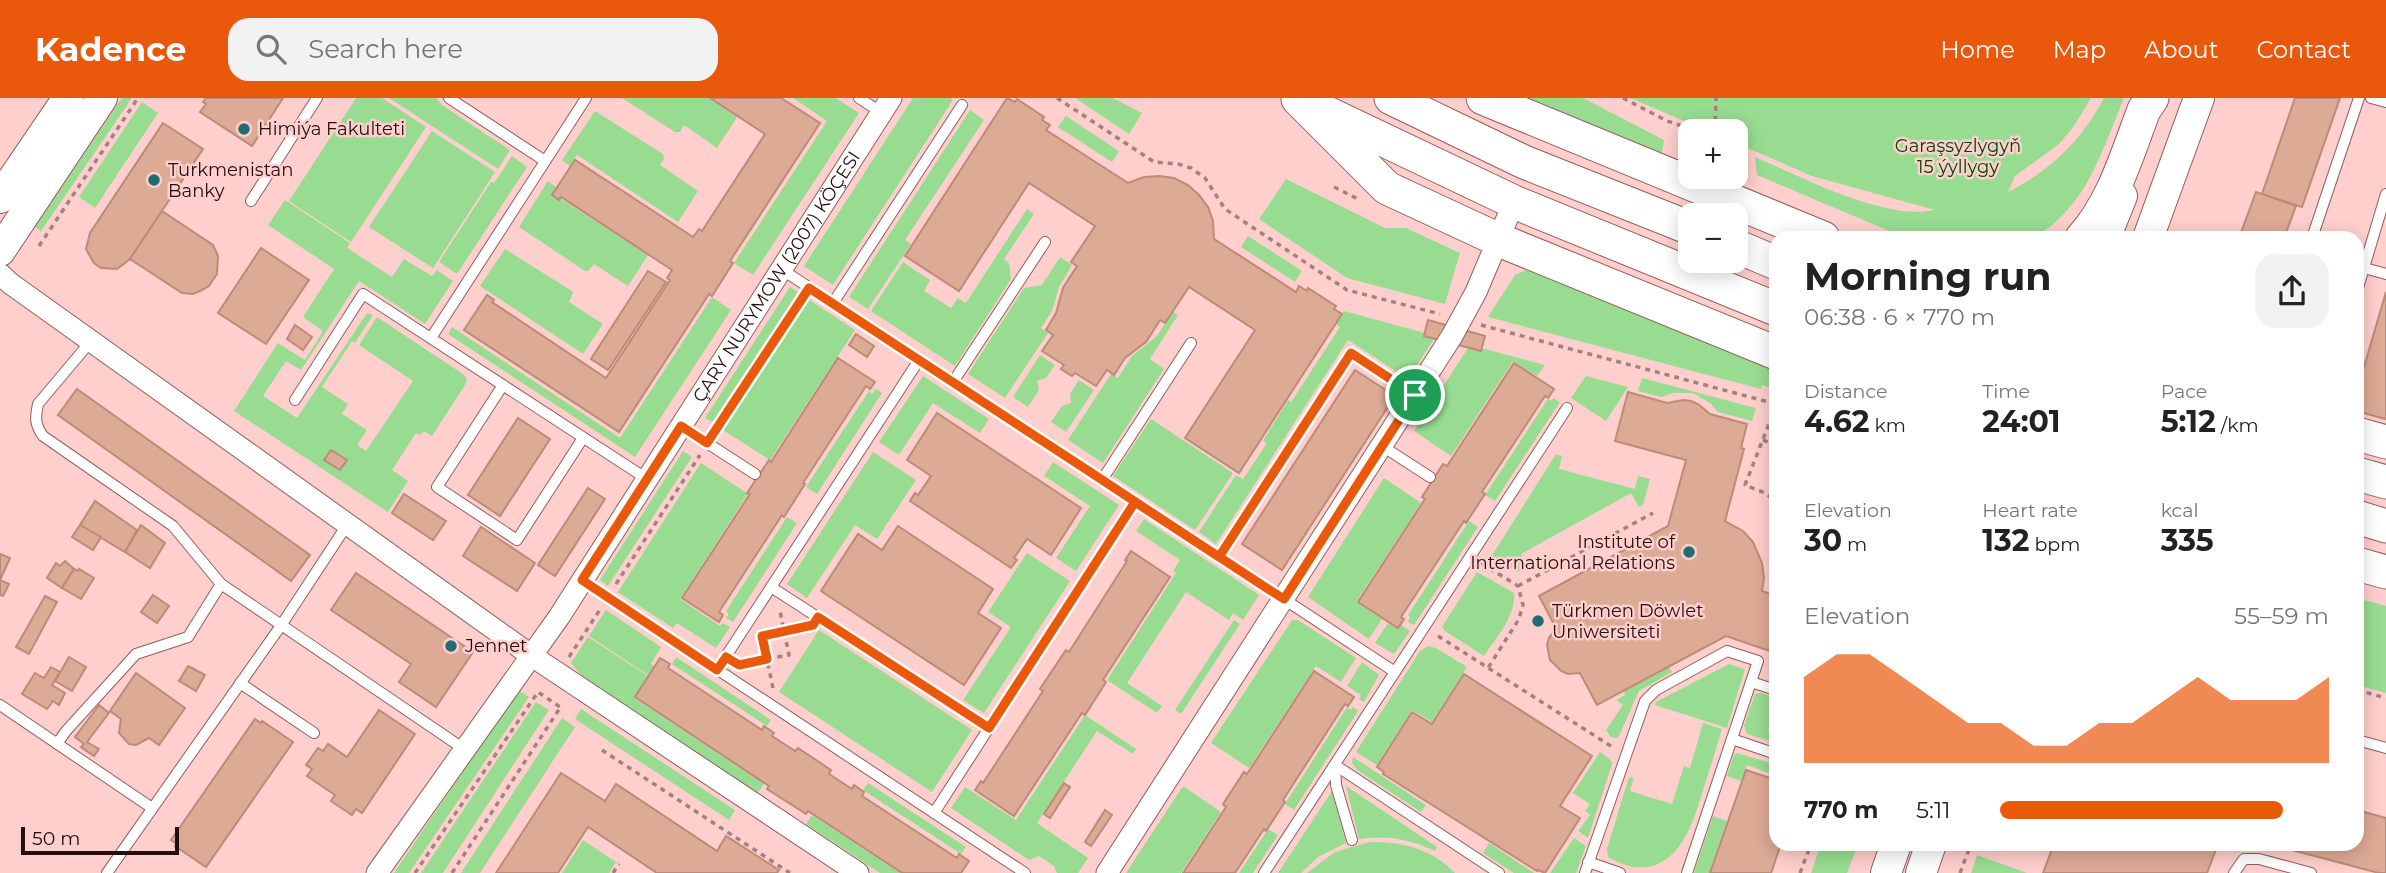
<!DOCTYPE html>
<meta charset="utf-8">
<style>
body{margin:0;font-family:Montserrat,sans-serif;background:#f2f2f2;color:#222;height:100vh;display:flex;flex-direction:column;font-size:26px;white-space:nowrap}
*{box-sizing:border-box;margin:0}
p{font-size:23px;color:#767676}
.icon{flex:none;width:38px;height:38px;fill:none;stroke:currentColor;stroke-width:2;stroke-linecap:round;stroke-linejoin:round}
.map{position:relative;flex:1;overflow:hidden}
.drawer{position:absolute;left:1769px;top:133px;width:595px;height:620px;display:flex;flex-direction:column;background:#fff;border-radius:21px;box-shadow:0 4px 18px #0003}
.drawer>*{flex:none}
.buttons{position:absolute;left:1678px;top:21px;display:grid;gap:14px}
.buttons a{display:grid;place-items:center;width:70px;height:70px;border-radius:14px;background:#fff;box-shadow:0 4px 18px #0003;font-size:35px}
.scale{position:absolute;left:21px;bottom:18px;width:158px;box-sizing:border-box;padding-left:7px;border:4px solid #220f0e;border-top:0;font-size:19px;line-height:24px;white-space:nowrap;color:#220f0e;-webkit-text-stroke:5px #fecfcc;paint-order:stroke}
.pin{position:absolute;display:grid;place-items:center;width:60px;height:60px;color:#fff;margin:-30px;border:4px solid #fff;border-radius:50%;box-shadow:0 2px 7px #0007}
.round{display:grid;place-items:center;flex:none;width:74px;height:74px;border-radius:21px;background:#f2f2f2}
.overview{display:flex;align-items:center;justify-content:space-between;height:119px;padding:0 35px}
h1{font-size:38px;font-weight:700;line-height:52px}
.figures{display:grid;grid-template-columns:repeat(3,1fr);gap:10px;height:119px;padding:7px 35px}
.figures div{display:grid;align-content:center}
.figures b{font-size:30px;font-weight:700}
.figures small{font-size:19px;font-weight:400}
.figures p{font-size:19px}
.chart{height:196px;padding:14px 35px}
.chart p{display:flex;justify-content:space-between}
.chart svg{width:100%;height:126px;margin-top:7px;fill:#ea580c;opacity:.7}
ul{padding:0 35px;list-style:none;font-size:23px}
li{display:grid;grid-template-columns:112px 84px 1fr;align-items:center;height:52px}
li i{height:18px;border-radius:9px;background:#ea580c}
header{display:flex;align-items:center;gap:42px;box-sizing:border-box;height:98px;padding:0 35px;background:#ea580c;color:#fff}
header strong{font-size:33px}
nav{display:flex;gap:38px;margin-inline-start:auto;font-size:24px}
.search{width:490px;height:63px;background:#f2f2f2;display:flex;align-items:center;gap:18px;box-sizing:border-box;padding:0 24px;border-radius:21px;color:#767676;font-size:26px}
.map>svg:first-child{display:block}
.green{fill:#98dc91}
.building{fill:#ddaa96;stroke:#bc8b77;stroke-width:2}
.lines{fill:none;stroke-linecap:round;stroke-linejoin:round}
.lane-casing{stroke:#915e5c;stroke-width:12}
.street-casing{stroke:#915e5c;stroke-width:23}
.secondary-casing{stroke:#915e5c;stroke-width:32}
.primary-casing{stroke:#915e5c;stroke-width:35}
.path{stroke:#a4807e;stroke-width:3.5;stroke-dasharray:5 5;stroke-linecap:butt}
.lane{stroke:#fff;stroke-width:10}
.street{stroke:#fff;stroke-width:21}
.secondary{stroke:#fff;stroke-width:30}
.primary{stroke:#fff;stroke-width:33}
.route-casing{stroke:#fff;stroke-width:14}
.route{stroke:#ea580c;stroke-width:9}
.poi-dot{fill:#206c72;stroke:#fecfcc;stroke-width:2.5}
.labels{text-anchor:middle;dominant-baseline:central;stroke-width:5;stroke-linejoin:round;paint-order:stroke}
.poi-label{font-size:18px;fill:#220f0e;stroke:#fecfcc;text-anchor:start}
.park-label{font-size:18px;fill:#004700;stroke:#fecfcc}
.street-label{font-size:18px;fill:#220f0e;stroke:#fecfcc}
</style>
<header>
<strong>Kadence</strong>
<div class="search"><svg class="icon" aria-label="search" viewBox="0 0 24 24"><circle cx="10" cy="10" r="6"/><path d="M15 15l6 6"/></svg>Search here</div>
<nav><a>Home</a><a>Map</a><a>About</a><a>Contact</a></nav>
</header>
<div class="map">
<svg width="2386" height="775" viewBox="0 0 2386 775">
<rect width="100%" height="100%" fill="#fecfcc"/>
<g class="green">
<polygon points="122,0 132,0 41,133 35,129"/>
<polygon points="356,0 382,0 426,29 351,144 289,103"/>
<polygon points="389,0 436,0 442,7 510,52 498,71"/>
<polygon points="622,0 708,0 737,19 717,50 684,27 680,34 675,34"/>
<polygon points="793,0 836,0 859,15 753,177 734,165 827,23"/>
<polygon points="913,0 951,0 953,2 833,187 804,168"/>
<polygon points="1075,0 1113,0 1142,15 1129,36"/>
<polygon points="1528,0 1583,0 1664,42 1661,60"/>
<path d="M1630,0H2091L2074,28L2059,46L2015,78L2008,94C2050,73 2082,42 2104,0H2124C2102,53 2086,111 2033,140H1906L1757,77L1755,59C1802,79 1885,123 1935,112L1812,78L1736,45V33H1708Z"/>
<polygon points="142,4 158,15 95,110 79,99"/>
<polygon points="970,12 984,22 905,142 911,146 868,211 849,199"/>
<polygon points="595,13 663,56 664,61 660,67 698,93 678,124 577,57 570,68 562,62"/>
<polygon points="1066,18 1119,53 1112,64 1058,29"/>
<polygon points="432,33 495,74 433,170 369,129"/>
<polygon points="512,58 527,69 457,176 439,164 491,84 494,85"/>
<polygon points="1286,81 1385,130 1406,130 1460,155 1445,206 1347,180 1259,121"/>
<polygon points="548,83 556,89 551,98 559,103 561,101 648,157 628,188 594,166 588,173 585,173 519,129"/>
<polygon points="285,102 350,145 347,150 392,179 404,161 432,178 437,172 453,183 425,226 359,183 301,272 286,263 263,298 297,320 367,215 373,217 355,245 352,243 322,289 348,306 342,316 367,332 357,347 366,353 413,283 359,247 377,219 463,276 467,281 465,287 432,338 424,333 421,337 416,335 392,372 408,383 388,414 234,313 278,245 305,262 323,233 303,219 334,171 268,127"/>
<polygon points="1027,111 1034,116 1004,161 1009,165 1011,181 955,268 871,213 903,164 930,182 924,193 951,210 958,200 966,205"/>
<polygon points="1248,138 1302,173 1295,184 1241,149"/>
<polygon points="505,151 572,193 573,195 569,204 603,226 583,256 480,188"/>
<polygon points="1060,159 1072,167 1059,189 1052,213 1041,230 1048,235 1005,300 968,276 1024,190 1042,187"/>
<polygon points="1528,171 1776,270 1776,292 1762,287 1761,291 1488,219 1515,177"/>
<polygon points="790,189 799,195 714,325 705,320"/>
<polygon points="712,199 731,212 635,359 448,236 452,229 620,340"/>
<polygon points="808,201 855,232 770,362 723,332"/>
<polygon points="1344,213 1436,238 1408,281 1348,242 1216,446 1199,434 1236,377 1243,381 1267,345 1263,343 1288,302 1291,304 1340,229 1336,226"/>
<polygon points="1173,214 1178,217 1150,261 1164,271 1103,365 1068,342 1111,276 1118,280 1132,258 1157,238"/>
<polygon points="1470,247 1545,267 1537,278 1513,263 1451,358 1414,333"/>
<polygon points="1040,257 1055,267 1046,280 1037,283 1039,292 1028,309 1013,299"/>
<polygon points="923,278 989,321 980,335 933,305 899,357 879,344"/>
<polygon points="1586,278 1628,289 1606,323 1571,300"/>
<polygon points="1642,280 1756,310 1752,323 1718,314 1710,305 1693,295 1673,295 1661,299 1638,293"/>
<polygon points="1079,282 1094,292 1066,334 1051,324 1062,308 1071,305 1070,296"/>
<polygon points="876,291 882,295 817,396 806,389 869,293 872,296"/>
<polygon points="1553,300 1560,304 1495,403 1485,397 1548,301 1551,303"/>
<polygon points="1151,321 1233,375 1195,432 1113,378"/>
<polygon points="683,353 692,359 608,488 600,482"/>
<polygon points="873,354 916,382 877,441 855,427 807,500 787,486"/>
<polygon points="1556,356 1562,358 1559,371 1635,391 1638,378 1650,381 1643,407 1639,409 1631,395 1521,456 1525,469 1518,474 1491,459"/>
<polygon points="1053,364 1119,407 1076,473 1056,460 1090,408 1044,378"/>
<polygon points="701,365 748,396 680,501 720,528 723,525 730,529 716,550 677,525 673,530 618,494"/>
<polygon points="1384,380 1421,405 1356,504 1382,521 1369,541 1308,499"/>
<polygon points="787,419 797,425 733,524 726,520 729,516 726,513"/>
<polygon points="1144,421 1259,497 1243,522 1233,515 1229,522 1186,494 1127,585 1162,608 1157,615 1107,582 1176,475 1173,473 1180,462 1136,433"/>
<polygon points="1469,423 1478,429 1414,527 1408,524 1410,519 1408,517"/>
<polygon points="1027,455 1070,483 984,615 963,602 1011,529 988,514"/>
<path d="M1477,474L1514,495C1516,518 1496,540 1484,558L1445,533L1442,529Z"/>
<polygon points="2357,500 2386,508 2386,595 2357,587"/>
<polygon points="606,512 661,549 651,566 654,568 648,577 589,538"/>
<polygon points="1234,522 1240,526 1181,616 1175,612"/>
<polygon points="1292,522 1298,522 1356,560 1341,584 1316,568 1249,670 1211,645"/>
<polygon points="1388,525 1398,531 1401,527 1410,533 1394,556 1375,545"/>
<polygon points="819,532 972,632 932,694 779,594"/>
<polygon points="588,539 648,578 634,600 764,686 758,695 583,579 571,565"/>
<polygon points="1428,548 1436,550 1467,569 1432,624 1412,612 1377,667 1356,654 1420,553"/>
<polygon points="676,559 771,622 767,628 672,566"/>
<polygon points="1362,564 1379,577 1364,604 1359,601 1361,597 1347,588"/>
<polygon points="1729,566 1745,571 1727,630 1655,607 1656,604"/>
<polygon points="1669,569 1672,574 1639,593 1619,638 1617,640 1611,639 1606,632 1623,607 1616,602 1625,597 1624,593"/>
<polygon points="518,592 529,599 409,775 394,775"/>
<polygon points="1761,595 1776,600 1776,608 1768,632 1776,635 1776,645 1747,636 1744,628 1755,596"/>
<polygon points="536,604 549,612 443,775 421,775"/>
<polygon points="1347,609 1351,612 1353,609 1358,613 1294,712 1285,706"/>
<polygon points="581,611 735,712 729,722 575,621"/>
<polygon points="1085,617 1136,651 1133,656 1097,633 1037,725 1088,760 1078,775 1057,775 1054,768 1039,758 1029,762 951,710 965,689 1016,722"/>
<polygon points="562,620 575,629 480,775 461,775"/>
<path d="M1703,625L1722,631C1716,651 1710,670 1704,689C1694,722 1680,775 1633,769C1624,767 1616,764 1608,759L1607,751L1629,679L1634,680L1630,693L1672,706L1684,668L1690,670Z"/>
<polygon points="1600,654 1611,662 1612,666 1588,740 1578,733 1590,717 1585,713 1590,706 1573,695"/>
<polygon points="1737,655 1774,666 1771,676 1747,667 1741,683 1727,678 1734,657"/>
<polygon points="1353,659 1426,707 1421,714 1357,672 1352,665"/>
<polygon points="868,685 966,749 961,756 863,692"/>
<polygon points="1183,688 1221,714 1181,775 1126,775"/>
<path d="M1346,688L1437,749L1435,753C1410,741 1386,737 1359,741Z"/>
<polygon points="1332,693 1346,745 1318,759 1301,775 1278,775"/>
<polygon points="812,717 900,775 880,775 806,726"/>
<polygon points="1713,718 1727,723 1709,775 1694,775"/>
<polygon points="1268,731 1278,737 1253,775 1239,775"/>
<polygon points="1574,740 1586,748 1576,775 1550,775"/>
<polygon points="583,742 616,764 609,775 562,775"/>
<path d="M1369,744C1402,743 1432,751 1455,775H1307L1335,754Z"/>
<polygon points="1489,745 1534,775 1514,775 1483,755"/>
<polygon points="1821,746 1858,746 1847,775 1811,775"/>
<polygon points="1977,757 2027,775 1971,775"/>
</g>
<g class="building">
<polygon points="206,0 283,0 252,48 200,14 206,6 203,4"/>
<polygon points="710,0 781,0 820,25 730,163 733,165 712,198 709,196 619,334 464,232 487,197 494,202 492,204 606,280 670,182 667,180 672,172 561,99 559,102 552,97 575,62 693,139 699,131 702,133 765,36"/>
<polygon points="1007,0 1015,4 1017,1 1044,19 1042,22 1050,27 1046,32 1128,85 1144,79 1159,78 1174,80 1188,87 1199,97 1208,109 1213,123 1214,141 1296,194 1299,188 1307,193 1308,190 1336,208 1334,211 1342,216 1239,375 1185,340 1255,232 1189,189 1165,225 1160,222 1146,244 1125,260 1114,277 1107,272 1096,288 1075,275 1072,278 1061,271 1064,267 1042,253 1053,237 1046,232 1056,215 1063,190 1077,168 1071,164 1095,128 1029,85 959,193 905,158"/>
<polygon points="2295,0 2340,0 2302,109 2262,96"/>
<polygon points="163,25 203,51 130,161 117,171 101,170 94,165 86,151 90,135"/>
<polygon points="2256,94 2296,108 2284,140 2239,140"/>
<polygon points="162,113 213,147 218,158 217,176 209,188 200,193 193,196 182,195 130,161"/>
<polygon points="261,150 309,182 266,246 218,215"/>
<polygon points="648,173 666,184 608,272 591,261"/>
<polygon points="2386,194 2386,319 2385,321 2357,313 2357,293"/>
<polygon points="1428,222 1485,238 1481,253 1424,238"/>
<polygon points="295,227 312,239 303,252 287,241"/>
<polygon points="856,236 874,248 867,259 849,247"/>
<polygon points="838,260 875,284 870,291 866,288 803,385 805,386 784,419 782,417 719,514 723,517 719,524 682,500 750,396 747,395 769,362 771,364"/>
<polygon points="1514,265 1554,291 1548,300 1545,298 1482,394 1485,396 1466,425 1464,423 1401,519 1404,521 1398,530 1358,504 1425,401 1422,399 1443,366 1447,368"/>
<polygon points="1355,272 1395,298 1282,472 1242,446"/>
<polygon points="77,291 310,457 291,483 58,317"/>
<polygon points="1628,294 1667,305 1683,302 1691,303 1698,306 1710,316 1747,326 1741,350 1744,351 1725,423 1743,433 1753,444 1762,465 1764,480 1762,493 1776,498 1776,555 1726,538 1597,607 1580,575 1568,576 1561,573 1550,562 1547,547 1549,540 1556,530 1539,498 1668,428 1686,362 1615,343"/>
<polygon points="937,315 1081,410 1051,457 1027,441 1014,460 1017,462 1011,470 910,403 915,395 918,397 931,378 907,362"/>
<polygon points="518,320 550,341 500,418 468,397"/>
<polygon points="331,352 347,362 340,372 324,362"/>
<polygon points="588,390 605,401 555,478 538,467"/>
<polygon points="404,396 446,423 433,442 392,415"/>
<polygon points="95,403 137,432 125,454 80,427"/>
<polygon points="80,427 101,439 93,452 72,439"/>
<polygon points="141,427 165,445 150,470 125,454"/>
<polygon points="898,428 993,491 978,515 1001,530 964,587 821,493 858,436 882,452"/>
<polygon points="481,429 535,465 517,493 463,458"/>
<polygon points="1131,453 1170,479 1103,582 1106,584 1085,617 1082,615 1014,718 975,692 981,683 983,685 1043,593 1040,591 1066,552 1069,554 1127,463 1125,462"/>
<polygon points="0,456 10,460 0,482 9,486 3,498 0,497"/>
<polygon points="65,463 74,471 62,490 47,480 56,465 60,468"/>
<polygon points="74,471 78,473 79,471 94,480 81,501 62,490"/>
<polygon points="356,475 473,554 436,609 399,584 411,566 331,512"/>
<polygon points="153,497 169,508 157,525 141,514"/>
<polygon points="45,498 57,504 29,556 16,549"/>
<polygon points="69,559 86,569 72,593 55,583"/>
<polygon points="660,560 670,566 668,570 762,632 764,628 774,635 772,638 795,653 798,650 831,672 829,676 852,691 854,687 864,694 862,698 957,760 959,756 969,763 961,775 902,775 808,713 806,716 767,691 769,688 635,599"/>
<polygon points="188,568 205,577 196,593 179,583"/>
<polygon points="51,569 60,574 52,587 65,595 59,607 53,603 47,611 22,596 35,575 44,580"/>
<polygon points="1314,573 1354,599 1348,608 1345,606 1283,702 1285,704 1266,733 1264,731 1235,775 1183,775 1226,709 1223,706 1244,674 1247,676"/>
<polygon points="136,575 185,610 159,647 149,640 136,647 129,646 119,635 121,621 110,613"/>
<polygon points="1464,576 1592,658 1560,708 1580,720 1545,775 1538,772 1537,773 1383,676 1384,674 1377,669 1412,614 1432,626"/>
<polygon points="99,607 109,615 87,644 99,651 94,658 81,649 84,646 75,639"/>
<polygon points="379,612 415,636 362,715 356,711 352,717 331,703 335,697 307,678 312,671 306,667 318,650 323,653 328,646 347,659"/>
<polygon points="255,621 261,625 262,623 293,644 206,769 175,748 177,746 171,742"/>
<polygon points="1746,672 1776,682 1776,746 1781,746 1771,775 1710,775"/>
<polygon points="561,675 605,703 616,686 717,753 726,738 779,772 777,775 657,775 588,729 558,775 496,775"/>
<polygon points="1064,685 1070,689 1050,720 1044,716"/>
<polygon points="1105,712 1112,717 1091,748 1085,744"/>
<polygon points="2357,712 2386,720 2386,775 2379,775 2269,746 2357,746"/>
<polygon points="2054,746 2218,746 2207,775 2043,775"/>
</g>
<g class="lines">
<g class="lane-casing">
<g id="lane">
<polyline points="449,0 545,63"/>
<polyline points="859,0 882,15"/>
<polyline points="2371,0 2386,4"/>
<polyline points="251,103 317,0"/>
<polyline points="2312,140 2359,0"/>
<polyline points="2357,168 2386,176"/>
<polyline points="781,171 1395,574"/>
<polyline points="2357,193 2386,96"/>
<polyline points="833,205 962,7"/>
<polyline points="431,240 586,0"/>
<path d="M91,243L38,306C35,320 35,327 43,338L173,428L221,486L464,651"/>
<polyline points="953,284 1045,144"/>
<polyline points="503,287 437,389 517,442 583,340"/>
<polyline points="295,302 363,196 647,381"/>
<polyline points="681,328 755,376"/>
<polyline points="1382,348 1430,379"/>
<polyline points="1102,382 1191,245"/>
<polyline points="1218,459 1351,255 1415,297"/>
<polyline points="582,482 1025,775"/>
<polyline points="771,489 989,630"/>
<polyline points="717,572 919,262"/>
<polyline points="1751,584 1776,592"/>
<polyline points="240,585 314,635"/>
<polyline points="0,607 152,710"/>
<polyline points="1732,641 1776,656"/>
<polyline points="2357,642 2386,650"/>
<polyline points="57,646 66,633 136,556 188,539 221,486"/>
<polyline points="1335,667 1499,775"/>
<polyline points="1335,667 1336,687 1352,742"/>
<polyline points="934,715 1135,404"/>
<polyline points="1588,764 1620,775"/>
<polyline points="107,775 282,526 347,427"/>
<polyline points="1264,775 1567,310"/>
<polyline points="1585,775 1645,603 1656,592 1727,553 1758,563 1687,775"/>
<polyline points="2234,775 2244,761 2259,761 2311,775"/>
</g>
</g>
<g class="street-casing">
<g id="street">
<polyline points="0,176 11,186 532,558 858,775"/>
<path id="s1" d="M377,775L559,519L891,0"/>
<polyline points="1107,775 1452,238 1476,194 1514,104"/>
</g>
</g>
<g class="secondary-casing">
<g id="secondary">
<polyline points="0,100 68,0"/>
<polyline points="2105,140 2122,98"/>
<polyline points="2148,140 2199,0"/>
<polyline points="0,153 102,0"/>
<polyline points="1886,775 1896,746"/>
<polyline points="1921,775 1931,746"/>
</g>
</g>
<g class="primary-casing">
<g id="primary">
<polyline points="1391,0 1524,64 1690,130"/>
<polyline points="1483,0 1823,140"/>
<polyline points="1298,1 1387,90 1499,142 1776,255"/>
<polyline points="1323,13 1514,104 1776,211"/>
<path d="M2082,140C2114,104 2127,56 2144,12L2152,0"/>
<polyline points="1736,148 1776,165"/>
<polyline points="2357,336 2386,344"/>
<polyline points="2357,376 2386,384"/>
<polyline points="2357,419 2386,428"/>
<polyline points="2357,466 2386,474"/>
</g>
</g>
<g class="path">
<polyline points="1057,0 1154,64 1178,66 1191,70 1205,80 1225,111 1347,192 1440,216"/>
<polyline points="1623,0 1667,23 1697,33"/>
<polyline points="1715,33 1716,0"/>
<polyline points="1334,89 1360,102"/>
<polyline points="39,148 138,0"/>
<polyline points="1481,227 1776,306"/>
<polyline points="1776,308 1745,387 1765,395 1776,403"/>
<polyline points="715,333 801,202"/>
<polyline points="1763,342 1776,347"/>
<polyline points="1772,400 1776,394"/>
<polyline points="1481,465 1518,488 1523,507 1519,521 1488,570"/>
<polyline points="616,486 700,357"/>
<polyline points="1518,488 1653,415"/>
<polyline points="1438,538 1614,650"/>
<polyline points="569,559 601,510"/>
<polyline points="738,566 789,557 780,513"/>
<polyline points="773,590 762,538 805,529"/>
<polyline points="2357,592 2386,600"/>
<polyline points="602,652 790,775"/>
<polyline points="415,775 538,594 560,609"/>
<polyline points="452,775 560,610"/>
<polyline points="613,775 619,766"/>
<polyline points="1800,775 1811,746"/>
<polyline points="1960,775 1971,746"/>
</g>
<use href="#lane" class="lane"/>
<use href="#street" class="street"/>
<use href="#secondary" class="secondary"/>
<use href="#primary" class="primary"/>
</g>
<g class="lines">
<g class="route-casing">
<path id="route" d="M1415,297L1351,255L1219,459L1135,404L989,630L818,519L813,527L762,538L767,561L739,567L726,559L717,572L582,482L681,328L707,345L809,190C962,289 1115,391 1268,491L1284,501L1415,297"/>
</g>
<use href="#route" class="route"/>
</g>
<g class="poi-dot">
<circle cx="244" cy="31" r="7"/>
<circle cx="154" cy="82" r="7"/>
<circle cx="1689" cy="454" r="7"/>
<circle cx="1538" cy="523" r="7"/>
<circle cx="451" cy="548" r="7"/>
</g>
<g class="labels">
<g class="poi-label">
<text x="258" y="31">Himiýa Fakulteti</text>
<text x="168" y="72">Turkmenistan<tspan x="168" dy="21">Banky</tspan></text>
<text x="1675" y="444" text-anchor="end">Institute of<tspan x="1675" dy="21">International Relations</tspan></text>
<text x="1552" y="513">Türkmen Döwlet<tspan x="1552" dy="21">Uniwersiteti</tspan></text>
<text x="465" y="548">Jennet</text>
</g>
<g class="park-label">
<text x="1958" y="48">Garaşsyzlygyň<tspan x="1958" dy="21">15 ýyllygy</tspan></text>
</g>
<g class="street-label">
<text stroke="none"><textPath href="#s1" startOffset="718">ÇARY NURYMOW (2007) KÖÇESI</textPath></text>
</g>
</g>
</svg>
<div class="buttons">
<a>+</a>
<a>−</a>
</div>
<div class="scale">50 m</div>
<div class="pin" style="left:1415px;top:297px;background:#1e9e55"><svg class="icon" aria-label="arrive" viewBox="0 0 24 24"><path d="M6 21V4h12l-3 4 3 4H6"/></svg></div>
<section class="drawer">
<div class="overview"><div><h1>Morning run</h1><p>06:38 · 6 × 770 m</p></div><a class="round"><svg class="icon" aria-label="share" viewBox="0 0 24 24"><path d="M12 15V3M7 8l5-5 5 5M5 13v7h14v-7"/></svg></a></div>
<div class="figures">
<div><p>Distance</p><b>4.62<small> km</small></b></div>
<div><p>Time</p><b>24:01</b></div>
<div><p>Pace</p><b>5:12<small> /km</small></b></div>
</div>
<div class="figures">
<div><p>Elevation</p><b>30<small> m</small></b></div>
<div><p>Heart rate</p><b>132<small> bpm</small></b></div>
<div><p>kcal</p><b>335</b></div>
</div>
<div class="chart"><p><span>Elevation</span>55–59 m</p>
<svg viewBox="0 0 160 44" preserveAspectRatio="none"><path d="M0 44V14L10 6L20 6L30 14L40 22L50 30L60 30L70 38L80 38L90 30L100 30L110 22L120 14L130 22L140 22L150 22L160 14V44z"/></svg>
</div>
<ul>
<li><b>770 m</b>5:11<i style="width:86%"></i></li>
</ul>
</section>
</div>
